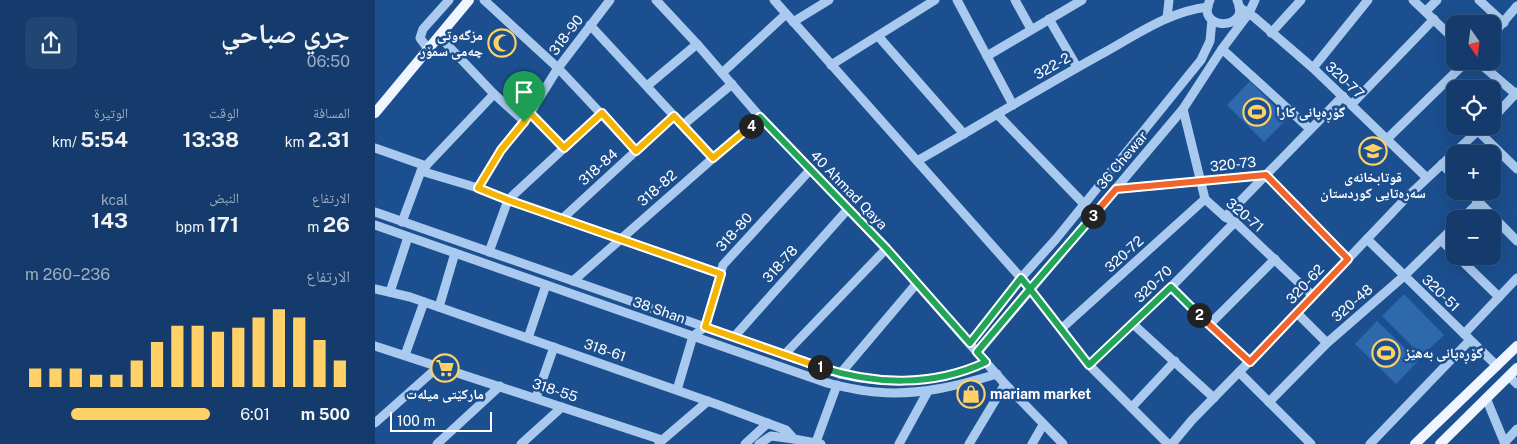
<!DOCTYPE html>
<html lang="ar">
<meta charset="utf-8">
<style>
body{margin:0;font-family:"Public Sans","Noto Naskh Arabic",sans-serif;background:#214673;color:#f1f3f6;direction:rtl;height:100vh;display:flex;flex-direction:column;font-size:19px;white-space:nowrap}
*{box-sizing:border-box;margin:0}
p{font-size:16px;color:#9dadc1}
.icon{flex:none;width:28px;height:28px;fill:none;stroke:currentColor;stroke-width:2;stroke-linecap:round;stroke-linejoin:round}
.map{position:relative;flex:1;overflow:hidden;direction:ltr}
.drawer{display:flex;flex-direction:column;background:#143b6b;width:375px}
.drawer>*{flex:none}
.needle{width:32px;rotate:166deg}
.fabs{position:absolute;left:1071px;top:15px;display:grid;gap:10px}
.fabs a{display:grid;place-items:center;width:55px;height:55px;border-radius:10px;background:#143b6b;box-shadow:0 5px 20px #0002,0 0 0 1px #33557e;font-size:25px}
.scale{position:absolute;left:15px;bottom:12px;width:102px;box-sizing:border-box;padding-left:5px;border:2px solid #fff;border-top:0;font-size:14px;line-height:18px;white-space:nowrap;color:#fff;-webkit-text-stroke:4px #1b4f8f;paint-order:stroke}
.pin{position:absolute;display:grid;place-items:center;width:42px;height:42px;color:#fff;margin:-51px -21px;border-radius:50% 50% 50% 0;rotate:-45deg;box-shadow:0 0 5px #0007}
.pin .icon{rotate:45deg}
.km{position:absolute;width:25px;height:25px;margin:-12px;border-radius:50%;background:#222;color:#fff;font-size:14px;line-height:25px;text-align:center}
.round{display:grid;place-items:center;flex:none;width:52px;height:52px;border-radius:10px;background:#214673}
.overview{display:flex;align-items:center;justify-content:space-between;height:85px;padding:0 25px}
h1{font-size:28px;font-weight:700;line-height:38px}
.metrics{display:grid;grid-template-columns:repeat(3,1fr);gap:8px;height:85px;padding:5px 25px}
.metrics div{display:grid;align-content:center}
.metrics b{font-size:21px;font-weight:700}
.metrics small{font-size:14px;font-weight:400}
.metrics p{font-size:14px}
.chart{height:140px;padding:10px 25px}
.chart p{display:flex;justify-content:space-between}
.chart svg{width:100%;height:90px;margin-top:5px;stroke:#ffd166;stroke-width:6}
ul{padding:0 25px;list-style:none;font-size:16px}
li{display:grid;grid-template-columns:80px 60px 1fr;align-items:center;height:38px}
li i{height:12px;border-radius:6px;background:#ffd166}
main{display:flex;flex:1;min-height:0}
.map>svg:first-child{display:block}
.green{fill:#2e69ad}
.lines{fill:none;stroke-linecap:round;stroke-linejoin:round}
.minor{stroke:#a9c9ee;stroke-width:9}
.major{stroke:#f0f6ff;stroke-width:10}
.split-1-casing{stroke:#fff;stroke-width:10}
.split-2-casing{stroke:#fff;stroke-width:10}
.split-3-casing{stroke:#fff;stroke-width:10}
.split-4-casing{stroke:#fff;stroke-width:10}
.split-5-casing{stroke:#fff;stroke-width:10}
.split-1{stroke:#f5b400;stroke-width:6}
.split-2{stroke:#22a559;stroke-width:6}
.split-3{stroke:#f0652b;stroke-width:6}
.split-4{stroke:#22a559;stroke-width:6}
.split-5{stroke:#f5b400;stroke-width:6}
.labels{text-anchor:middle;dominant-baseline:central;stroke-width:5;stroke-linejoin:round;paint-order:stroke}
.poi-label{font-size:14px;font-weight:bold;fill:#fff;stroke:#1b4f8f;text-anchor:start}
.street-label{font-size:14px;fill:#fff;stroke:#1b4f8f}
</style>
<main>
<div class="map">
<svg width="1142" height="444" viewBox="0 0 1142 444">
<rect width="100%" height="100%" fill="#1b4f8f"/>
<g class="green">
<polygon points="875,81 912,119 889,142 852,105"/>
<polygon points="1029,294 1069,335 1047,356 1007,316"/>
<polygon points="1002,321 1043,361 1021,384 980,344"/>
</g>
<g class="lines">
<g class="minor">
<polyline points="109,0 183,68 261,151"/>
<polyline points="281,0 322,44 385,117 511,249 630,384 688,444"/>
<polyline points="399,0 646,278 714,365 793,444"/>
<polyline points="582,0 638,105"/>
<polyline points="640,0 656,29"/>
<path d="M835,0C819,32 878,31 862,0"/>
<polyline points="1038,0 1080,40"/>
<polyline points="1104,0 1129,23"/>
<polyline points="864,7 879,17 938,68 1052,178"/>
<polyline points="1051,11 1062,0"/>
<polyline points="792,18 794,0"/>
<polyline points="674,19 702,67"/>
<polyline points="418,22 454,0"/>
<polyline points="215,25 338,158"/>
<polyline points="896,33 926,0"/>
<polyline points="1118,34 1142,6"/>
<polyline points="64,36 119,94 149,121"/>
<polyline points="503,36 589,134"/>
<polyline points="53,49 45,38 48,29 74,0"/>
<polyline points="847,49 935,129"/>
<polyline points="612,56 707,0"/>
<polyline points="1102,61 1142,95"/>
<polyline points="456,65 560,0"/>
<polyline points="938,68 993,0"/>
<polyline points="347,73 411,14"/>
<polyline points="272,86 322,44"/>
<polyline points="977,104 1059,19"/>
<polyline points="808,109 830,199 850,217 860,222 938,296"/>
<polyline points="155,113 189,148"/>
<polyline points="622,114 709,204"/>
<polyline points="1118,118 1142,92"/>
<polyline points="308,125 357,84"/>
<polyline points="1103,131 1142,169"/>
<polyline points="1011,140 1092,61"/>
<polyline points="0,148 51,166"/>
<path d="M542,161C605,125 668,86 732,51C764,33 796,11 833,7"/>
<polyline points="1067,164 1080,178"/>
<polyline points="46,171 119,94"/>
<polyline points="103,188 126,150 155,113 183,68 235,0"/>
<polyline points="741,189 891,175 973,259"/>
<polyline points="1093,191 1142,241"/>
<path d="M0,212L465,374C514,385 565,383 611,362"/>
<polyline points="850,217 968,96"/>
<polyline points="188,218 299,116"/>
<polyline points="1087,219 1104,202"/>
<polyline points="27,222 46,171 103,188 133,200 346,274"/>
<path d="M0,225L452,383C469,387 485,391 501,392C543,396 582,386 622,374"/>
<polyline points="992,239 1122,366"/>
<polyline points="1066,240 1080,254"/>
<polyline points="114,252 133,200 227,113"/>
<polyline points="1082,256 1124,297"/>
<polyline points="198,281 385,117"/>
<polyline points="796,287 834,325 875,362"/>
<polyline points="0,289 35,297 341,404 411,430 419,439 446,444"/>
<polyline points="15,292 33,237"/>
<polyline points="64,307 80,253"/>
<polyline points="922,313 952,343"/>
<polyline points="758,324 839,398"/>
<polyline points="834,325 900,259"/>
<polyline points="686,329 830,199"/>
<polyline points="1089,334 1142,278"/>
<polyline points="359,337 473,209"/>
<polyline points="153,338 171,285"/>
<polyline points="595,343 646,278 681,239 826,60 835,41 837,20"/>
<polyline points="0,346 287,440"/>
<polyline points="603,352 808,109 847,49 874,13 880,0"/>
<polyline points="30,355 49,302"/>
<polyline points="409,355 511,249"/>
<polyline points="714,365 796,287 860,222"/>
<polyline points="864,372 936,444"/>
<polyline points="465,374 542,283"/>
<polyline points="1134,376 1142,384"/>
<polyline points="302,390 318,336 330,327 348,265 435,170"/>
<polyline points="161,398 179,347"/>
<polyline points="1111,398 1130,444"/>
<polyline points="894,402 952,343 1029,276 1080,226"/>
<polyline points="757,407 800,361"/>
<polyline points="0,423 64,366"/>
<polyline points="441,442 462,385"/>
<polyline points="1130,442 1142,429"/>
<polyline points="284,443 333,401"/>
<polyline points="62,444 125,386"/>
<polyline points="146,444 187,407"/>
<polyline points="370,444 393,423"/>
<polyline points="384,444 396,436 419,439"/>
<polyline points="524,444 553,391"/>
<polyline points="594,444 630,384"/>
<polyline points="657,444 668,425"/>
<polyline points="797,444 817,420 912,323 1032,197 1108,126"/>
<polyline points="995,444 1095,340"/>
</g>
<g class="major">
<polyline points="0,113 94,0"/>
<polyline points="1040,444 1142,346"/>
<polyline points="1065,444 1142,368"/>
</g>
</g>
<g class="lines">
<g class="split-1-casing">
<polyline id="split-1" points="149,122 126,150 103,188 133,200 346,274 330,327 445,367"/>
</g>
<g class="split-2-casing">
<path id="split-2" d="M445,367C499,385 558,387 611,362L602,352L655,289L714,365L796,287L824,315"/>
</g>
<g class="split-3-casing">
<polyline id="split-3" points="718,216 741,189 891,175 973,259 875,362 824,315"/>
</g>
<g class="split-4-casing">
<polyline id="split-4" points="376,126 385,117 511,248 595,343 646,278 655,289 718,216"/>
</g>
<g class="split-5-casing">
<polyline id="split-5" points="149,122 155,113 189,148 227,113 261,151 299,116 338,158 376,126"/>
</g>
<use href="#split-1" class="split-1"/>
<use href="#split-2" class="split-2"/>
<use href="#split-3" class="split-3"/>
<use href="#split-4" class="split-4"/>
<use href="#split-5" class="split-5"/>
</g>
<defs>
<g id="mosque-ring" transform="scale(1.4375)"><circle r="9.5" fill="#1b4f8f" stroke="#ffd166" stroke-width="1.5"/><path d="M3.5-4.9A6 6 0 1 0 3.5 4.9A5 5 0 1 1 3.5-4.9Z" fill="#ffd166"/></g>
<g id="stadium-ring" transform="scale(1.4375)"><circle r="9.5" fill="#1b4f8f" stroke="#ffd166" stroke-width="1.5"/><path d="M0-5a6.5 5 0 1 0 0 10a6.5 5 0 1 0 0-10ZM-3.5-1.8h7v3.6h-7Z" fill="#ffd166"/></g>
<g id="school-ring" transform="scale(1.4375)"><circle r="9.5" fill="#1b4f8f" stroke="#ffd166" stroke-width="1.5"/><path d="M0-5L7-2L0 1L-7-2ZM-4 1L0 2.5L4 1V4Q0 6-4 4Z" fill="#ffd166"/></g>
<g id="supermarket-ring" transform="scale(1.4375)"><circle r="9.5" fill="#1b4f8f" stroke="#ffd166" stroke-width="1.5"/><path d="M-6-5.5h2.5l.6 2H6L4.5 2H-2.5L-4.4-4H-6ZM-1.5 3.2a1.3 1.3 0 1 0 .1 0ZM3 3.2a1.3 1.3 0 1 0 .1 0Z" fill="#ffd166"/></g>
<g id="shop-ring" transform="scale(1.4375)"><circle r="9.5" fill="#1b4f8f" stroke="#ffd166" stroke-width="1.5"/><path d="M-5-2.5h2.3a2.7 3.5 0 0 1 5.4 0H5L5.5 6h-11ZM-1.5-2.5h3a1.5 2.3 0 0 0-3 0Z" fill="#ffd166"/></g>
</defs>
<g fill-rule="evenodd">
<use href="#mosque-ring" x="127" y="43"/>
<use href="#stadium-ring" x="882" y="112"/>
<use href="#school-ring" x="998" y="151"/>
<use href="#stadium-ring" x="1011" y="353"/>
<use href="#supermarket-ring" x="70" y="368"/>
<use href="#shop-ring" x="596" y="394"/>
</g>
<g class="labels">
<g class="poi-label">
<text x="108" y="35" text-anchor="end">مزگەوتی<tspan x="108" dy="16">چەمی سمۆر</tspan></text>
<text x="901" y="112">گۆڕەپانی کارا</text>
<text x="998" y="177" text-anchor="middle">قوتابخانەی<tspan x="998" dy="16">سەرەتایی کوردستان</tspan></text>
<text x="1030" y="353">گۆڕەپانی بەهێز</text>
<text x="70" y="394" text-anchor="middle">مارکێتی میلەت</text>
<text x="615" y="394">mariam market</text>
</g>
<g class="street-label">
<text transform="translate(191 35) rotate(-53)">318-90</text>
<text transform="translate(677 66) rotate(-30)">322-2</text>
<text transform="translate(970 80) rotate(43)">320-77</text>
<text transform="translate(747 160) rotate(-50)">36 Chewar</text>
<text transform="translate(858 164) rotate(-6)">320-73</text>
<text transform="translate(223 167) rotate(-42)">318-84</text>
<text transform="translate(282 188) rotate(-41)">318-82</text>
<text transform="translate(474 190) rotate(46)">40 Ahmad Qaya</text>
<text transform="translate(870 215) rotate(40)">320-71</text>
<text transform="translate(359 232) rotate(-48)">318-80</text>
<text transform="translate(749 254) rotate(-42)">320-72</text>
<text transform="translate(405 264) rotate(-48)">318-78</text>
<text transform="translate(778 284) rotate(-44)">320-70</text>
<text transform="translate(930 284) rotate(-47)">320-62</text>
<text transform="translate(1066 293) rotate(44)">320-51</text>
<text transform="translate(977 303) rotate(-41)">320-48</text>
<text transform="translate(284 310) rotate(19)">38 Shan</text>
<text transform="translate(230 350) rotate(19)">318-61</text>
<text transform="translate(180 390) rotate(18)">318-55</text>
</g>
</g>
</svg>
<div class="fabs">
<a><svg class="needle" viewBox="-14 -14 28 28"><path d="M0-13l5 13h-10z" fill="#e53935"/><path d="M0 13l5-13h-10z" fill="#9dadc1"/></svg></a>
<a><svg class="icon" aria-label="locate" viewBox="0 0 24 24"><circle cx="12" cy="12" r="6"/><path d="M12 2v4M12 18v4M2 12h4M18 12h4"/></svg></a>
<a>+</a>
<a>−</a>
</div>
<div class="scale">100 m</div>
<div class="pin" style="left:149px;top:122px;background:#1e9e55"><svg class="icon" aria-label="arrive" viewBox="0 0 24 24"><path d="M6 21V4h12l-3 4 3 4H6"/></svg></div>
<b class="km" style="left:445px;top:367px">1</b>
<b class="km" style="left:824px;top:315px">2</b>
<b class="km" style="left:718px;top:216px">3</b>
<b class="km" style="left:376px;top:126px">4</b>
</div>
<section class="drawer">
<div class="overview"><div><h1>جري صباحي</h1><p>06:50</p></div><a class="round"><svg class="icon" aria-label="share" viewBox="0 0 24 24"><path d="M12 15V3M7 8l5-5 5 5M5 13v7h14v-7"/></svg></a></div>
<div class="metrics">
<div><p>المسافة</p><b>2.31<small> km</small></b></div>
<div><p>الوقت</p><b>13:38</b></div>
<div><p>الوتيرة</p><b>5:54<small> /km</small></b></div>
</div>
<div class="metrics">
<div><p>الارتفاع</p><b>26<small> m</small></b></div>
<div><p>النبض</p><b>171<small> bpm</small></b></div>
<div><p>kcal</p><b>143</b></div>
</div>
<div class="chart"><p><span>الارتفاع</span>236–260 m</p>
<svg viewBox="0 0 160 44" preserveAspectRatio="none"><path d="M5 44V35M15 44V35M25 44V35M35 44V38M45 44V38M55 44V31M65 44V22M75 44V14M85 44V14M95 44V17M105 44V15M115 44V10M125 44V6M135 44V10M145 44V21M155 44V31"/></svg>
</div>
<ul>
<li><b>500 m</b>6:01<i style="width:75%"></i></li>
</ul>
</section>
</main>
